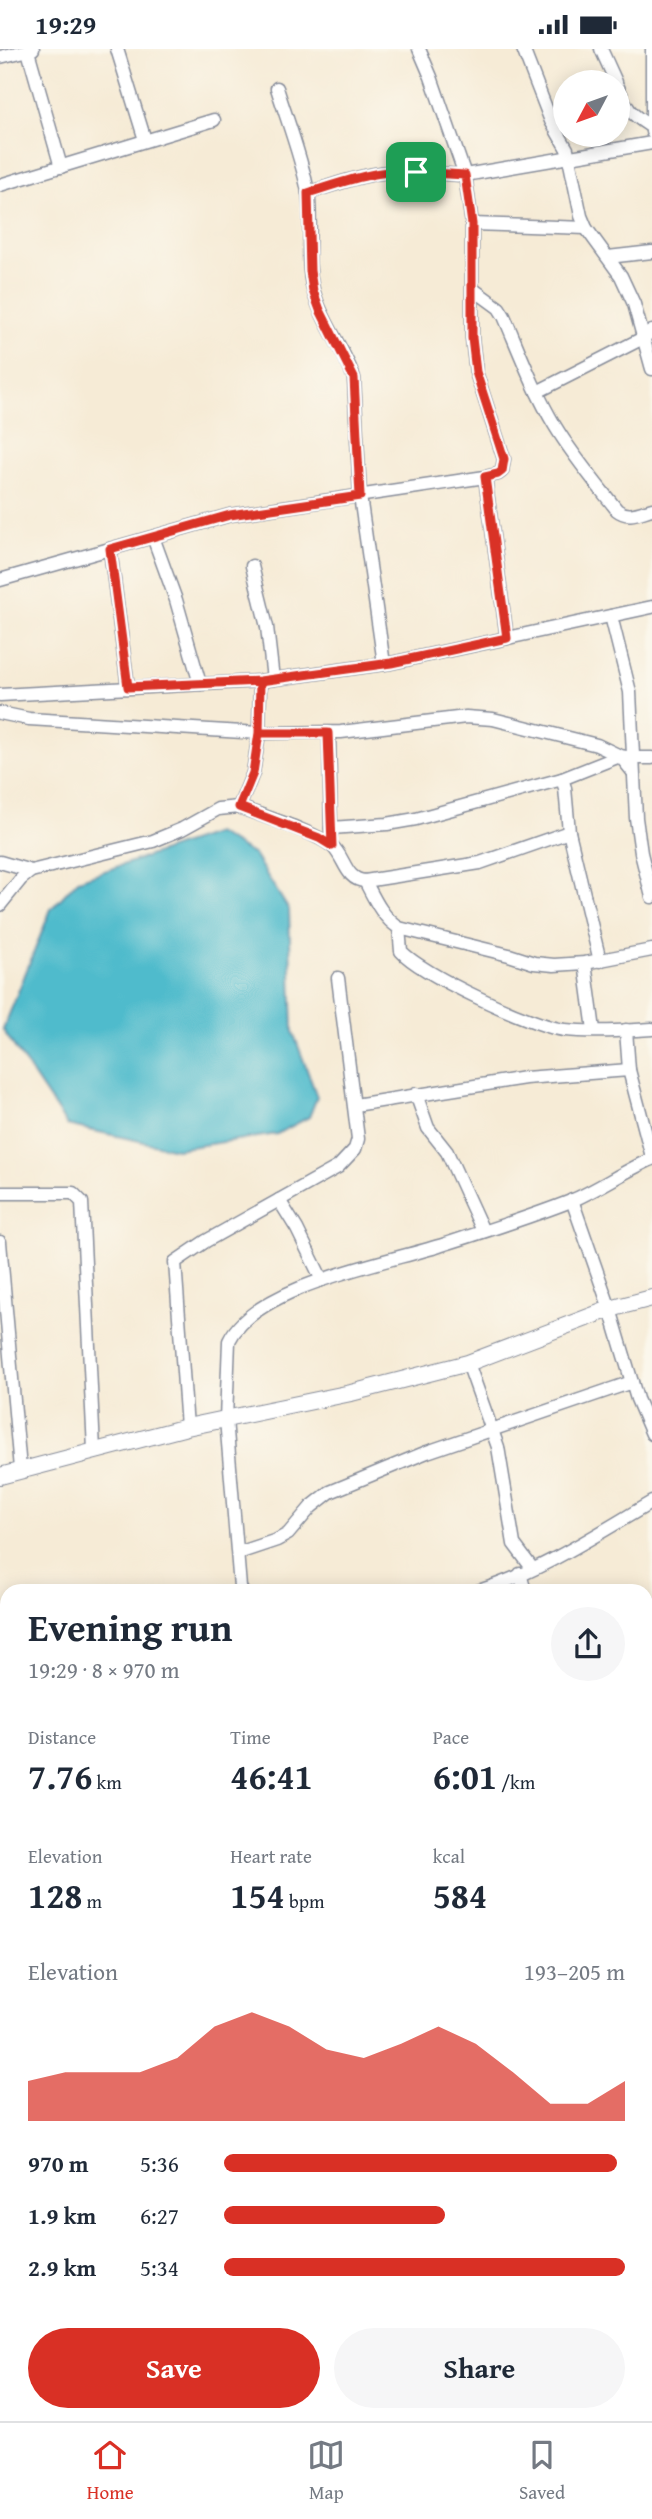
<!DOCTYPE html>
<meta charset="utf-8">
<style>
body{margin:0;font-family:"Gentium Book Plus",serif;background:#f6f6f7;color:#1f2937;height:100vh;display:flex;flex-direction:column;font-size:26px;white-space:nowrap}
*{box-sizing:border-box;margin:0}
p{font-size:23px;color:#747a83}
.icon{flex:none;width:38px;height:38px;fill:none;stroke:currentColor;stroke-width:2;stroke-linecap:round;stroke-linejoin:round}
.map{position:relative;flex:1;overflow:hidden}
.side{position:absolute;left:0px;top:1535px;width:653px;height:838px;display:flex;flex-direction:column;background:#fff;border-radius:21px 21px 0 0;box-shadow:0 4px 18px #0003}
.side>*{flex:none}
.needle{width:46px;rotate:229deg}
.controls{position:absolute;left:553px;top:21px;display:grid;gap:14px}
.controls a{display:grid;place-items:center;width:77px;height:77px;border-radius:50%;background:#fff;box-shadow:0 4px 18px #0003;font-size:35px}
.pin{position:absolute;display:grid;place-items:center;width:60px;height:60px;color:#fff;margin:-30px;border-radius:14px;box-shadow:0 4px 10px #0006}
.round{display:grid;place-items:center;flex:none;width:74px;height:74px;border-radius:37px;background:#f6f6f7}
.headline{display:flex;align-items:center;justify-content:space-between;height:119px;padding:0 28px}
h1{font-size:38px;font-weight:700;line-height:52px}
.stats{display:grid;grid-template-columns:repeat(3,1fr);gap:10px;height:119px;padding:7px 28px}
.stats div{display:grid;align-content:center}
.stats b{font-size:35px;font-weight:700}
.stats small{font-size:19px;font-weight:400}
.stats p{font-size:19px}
.chart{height:196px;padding:14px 28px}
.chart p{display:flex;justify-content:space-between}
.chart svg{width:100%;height:126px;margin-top:7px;fill:#d93025;opacity:.7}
.cta{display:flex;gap:14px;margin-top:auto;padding:14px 28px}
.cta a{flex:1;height:80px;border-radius:42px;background:#d93025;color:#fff;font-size:28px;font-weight:700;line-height:80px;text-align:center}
.cta a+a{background:#f6f6f7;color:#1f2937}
ul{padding:0 28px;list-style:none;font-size:23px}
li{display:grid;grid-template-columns:112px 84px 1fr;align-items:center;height:52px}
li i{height:18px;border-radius:9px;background:#d93025}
.status{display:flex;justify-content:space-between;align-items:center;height:49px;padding:0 35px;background:#fff;direction:ltr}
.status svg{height:19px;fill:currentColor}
.menu{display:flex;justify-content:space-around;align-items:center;height:98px;border-top:2px solid #e0e1e3;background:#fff;font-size:19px;color:#747a83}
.menu a{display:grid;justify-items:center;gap:4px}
.menu .current{color:#d93025}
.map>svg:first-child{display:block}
.water{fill:#50bbcc;stroke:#367595;stroke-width:2}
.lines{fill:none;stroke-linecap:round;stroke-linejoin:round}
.street-casing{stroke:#888d9a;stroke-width:15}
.secondary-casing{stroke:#888d9a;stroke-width:18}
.street{stroke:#fff;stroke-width:12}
.secondary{stroke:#fff;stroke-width:16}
.route-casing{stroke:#fff;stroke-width:14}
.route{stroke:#d93025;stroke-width:9}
</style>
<div class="status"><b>19:29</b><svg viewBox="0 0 49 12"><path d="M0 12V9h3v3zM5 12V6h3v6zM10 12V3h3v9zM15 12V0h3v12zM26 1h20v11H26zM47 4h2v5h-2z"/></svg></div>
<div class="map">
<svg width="652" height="2372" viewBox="0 0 652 2372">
<rect width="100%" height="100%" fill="#fbf7ec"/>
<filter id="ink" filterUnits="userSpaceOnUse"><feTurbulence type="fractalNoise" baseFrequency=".0143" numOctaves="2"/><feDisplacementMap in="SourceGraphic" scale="14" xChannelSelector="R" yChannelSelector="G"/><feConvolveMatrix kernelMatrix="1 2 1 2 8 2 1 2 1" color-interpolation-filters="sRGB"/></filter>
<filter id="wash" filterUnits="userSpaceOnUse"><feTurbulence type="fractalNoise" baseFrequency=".00686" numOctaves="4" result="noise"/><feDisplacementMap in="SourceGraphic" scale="28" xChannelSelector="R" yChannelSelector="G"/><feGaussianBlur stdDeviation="1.57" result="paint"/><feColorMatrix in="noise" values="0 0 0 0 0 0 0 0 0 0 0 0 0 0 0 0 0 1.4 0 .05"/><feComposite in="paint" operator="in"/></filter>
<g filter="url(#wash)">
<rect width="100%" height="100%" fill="#f6ebd6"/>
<g class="water">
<polygon points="216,784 254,806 289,861 293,983 317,1048 309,1068 277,1085 176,1100 67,1076 3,981 51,860 78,831"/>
<polygon points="0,1940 7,1940 7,2197 0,2198"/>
</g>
</g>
<g filter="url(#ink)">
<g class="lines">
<g class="street-casing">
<g id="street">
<polyline points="117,0 145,91"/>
<polyline points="523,0 551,72 567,100 581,167 586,179 621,227 634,255 652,320"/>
<polyline points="601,0 616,33"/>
<polyline points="652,0 652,83"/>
<polyline points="28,2 61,118"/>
<polyline points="0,8 33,0"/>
<path d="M618,38C626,59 630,65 650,77"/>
<path d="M277,39C287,71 302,110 308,143C313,175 305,208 313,240C322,273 343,298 354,329L360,447L384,615"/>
<polyline points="0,136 214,71"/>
<path d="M308,144C339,134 372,122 405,122C425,121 445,126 465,126L652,94"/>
<polyline points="472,175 586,179"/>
<polyline points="608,208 652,203"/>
<path d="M473,240L499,259L504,267C520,304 534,342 555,377C573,407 595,433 617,461C628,470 640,463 652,460"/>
<polyline points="537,343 643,289 652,282"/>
<polyline points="485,428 507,589"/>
<polyline points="153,488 176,551 200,635"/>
<polyline points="110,500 128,638"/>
<polyline points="252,517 267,578 273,630"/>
<polyline points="0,531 230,466 485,428 498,425 502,422 504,410 476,323 472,289 472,175 465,126 431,28 419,0"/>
<polyline points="611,567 630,643 636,769 641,804 652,848"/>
<polyline points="0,646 260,632 391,614 652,558"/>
<polyline points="0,664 29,670 259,684 341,683 466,668 493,670 597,696 620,707 633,723"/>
<polyline points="329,684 331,785"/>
<polyline points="562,730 620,707 632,709 652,709"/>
<polyline points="239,758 253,724 259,684 260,632"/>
<polyline points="331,779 387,775 416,770 562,730 565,739 569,783 600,912"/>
<polyline points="0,813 31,822"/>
<path d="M365,832C374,849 382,868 399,879L509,906L534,914L554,916L585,914L652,901"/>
<path d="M0,856L21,830L31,822L153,792L182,780L218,760L239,758C262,767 315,783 332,797C345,808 345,831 365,832L480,814L569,783"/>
<path d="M399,879L401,902C421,925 534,978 565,981C593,984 624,982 652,980"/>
<polyline points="585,914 594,981"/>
<polyline points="626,981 629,1021 652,1108"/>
<polyline points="416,1045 428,1079 447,1103 483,1182"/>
<polyline points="355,1056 525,1029 629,1021"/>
<polyline points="0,1144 73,1144 82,1153 94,1401"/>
<polyline points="279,1151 297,1180 322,1231"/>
<polyline points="572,1151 610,1260 637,1350 652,1385"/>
<polyline points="0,1193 20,1420"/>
<polyline points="468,1314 498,1398 514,1495 532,1519"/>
<polyline points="187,1378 175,1213 206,1192 338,1118 355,1100 358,1090 338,929"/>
<polyline points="238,1504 277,1491 288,1485 311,1458 330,1443 427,1403 632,1333"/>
<polyline points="520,1525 525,1542"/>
<path d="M242,1542L240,1538L226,1370L229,1292C255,1237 385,1214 439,1197C483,1183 528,1169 571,1152C599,1140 624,1122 652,1110"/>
<path d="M478,1542C537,1525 599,1484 652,1453"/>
<polyline points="646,1558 652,1555"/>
<polyline points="0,1675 7,1660"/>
<polyline points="0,1741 7,1743"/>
<polyline points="646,1778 652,1774"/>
<polyline points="646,1789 652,1796"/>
<polyline points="646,2019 652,2016"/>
<polyline points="646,2075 652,2073"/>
<polyline points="646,2226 652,2234"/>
<polyline points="0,2276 7,2274"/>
<polyline points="646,2343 652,2341"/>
<polyline points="428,2368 518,2366"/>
<polyline points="172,2372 173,2366"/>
</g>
</g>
<g class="secondary-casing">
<polyline id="secondary" points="0,1427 187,1378 351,1344 468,1314 610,1260 652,1249"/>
</g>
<use href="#street" class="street"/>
<use href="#secondary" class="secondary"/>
</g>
</g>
<g class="lines" filter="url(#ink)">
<g class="route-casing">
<path id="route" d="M416,123C380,119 343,133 308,144L310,222L313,242L320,261L354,329L360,447L230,466L110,500L128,638L260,632L259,684L253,724L239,758L319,789L332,797L328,684H259L260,632L391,614L507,589L485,428L498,425L502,422L504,410L476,323L472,289V175L465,126L416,123"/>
</g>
<use href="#route" class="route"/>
</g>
</svg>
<div class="controls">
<a><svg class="needle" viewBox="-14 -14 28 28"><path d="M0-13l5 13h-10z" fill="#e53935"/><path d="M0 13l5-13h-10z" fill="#747a83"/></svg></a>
</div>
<div class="pin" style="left:416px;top:123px;background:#1e9e55"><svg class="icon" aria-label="arrive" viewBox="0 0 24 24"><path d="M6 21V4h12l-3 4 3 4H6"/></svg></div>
<section class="side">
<div class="headline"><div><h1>Evening run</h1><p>19:29 · 8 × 970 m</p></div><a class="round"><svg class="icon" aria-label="share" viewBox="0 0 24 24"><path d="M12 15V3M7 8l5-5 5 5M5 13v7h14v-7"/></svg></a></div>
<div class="stats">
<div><p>Distance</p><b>7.76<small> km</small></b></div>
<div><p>Time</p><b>46:41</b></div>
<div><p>Pace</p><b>6:01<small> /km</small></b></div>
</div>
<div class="stats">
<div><p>Elevation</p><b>128<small> m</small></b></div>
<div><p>Heart rate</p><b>154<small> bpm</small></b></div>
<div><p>kcal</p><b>584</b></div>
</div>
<div class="chart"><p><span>Elevation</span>193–205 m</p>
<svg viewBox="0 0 160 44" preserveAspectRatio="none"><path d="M0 44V30L10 27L20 27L30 27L40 22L50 11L60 6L70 11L80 19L90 22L100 17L110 11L120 17L130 27L140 38L150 38L160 30V44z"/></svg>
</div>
<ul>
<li><b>970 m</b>5:36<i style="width:98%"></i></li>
<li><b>1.9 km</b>6:27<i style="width:55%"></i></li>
<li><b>2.9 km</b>5:34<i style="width:100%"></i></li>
</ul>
<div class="cta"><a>Save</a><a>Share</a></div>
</section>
</div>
<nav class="menu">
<a class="current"><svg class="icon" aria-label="home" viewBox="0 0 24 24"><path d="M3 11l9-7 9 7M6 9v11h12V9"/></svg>Home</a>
<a><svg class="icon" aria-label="map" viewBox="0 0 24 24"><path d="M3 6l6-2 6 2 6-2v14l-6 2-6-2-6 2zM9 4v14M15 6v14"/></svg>Map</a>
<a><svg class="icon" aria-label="saved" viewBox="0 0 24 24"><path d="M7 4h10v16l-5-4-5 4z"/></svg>Saved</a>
</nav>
